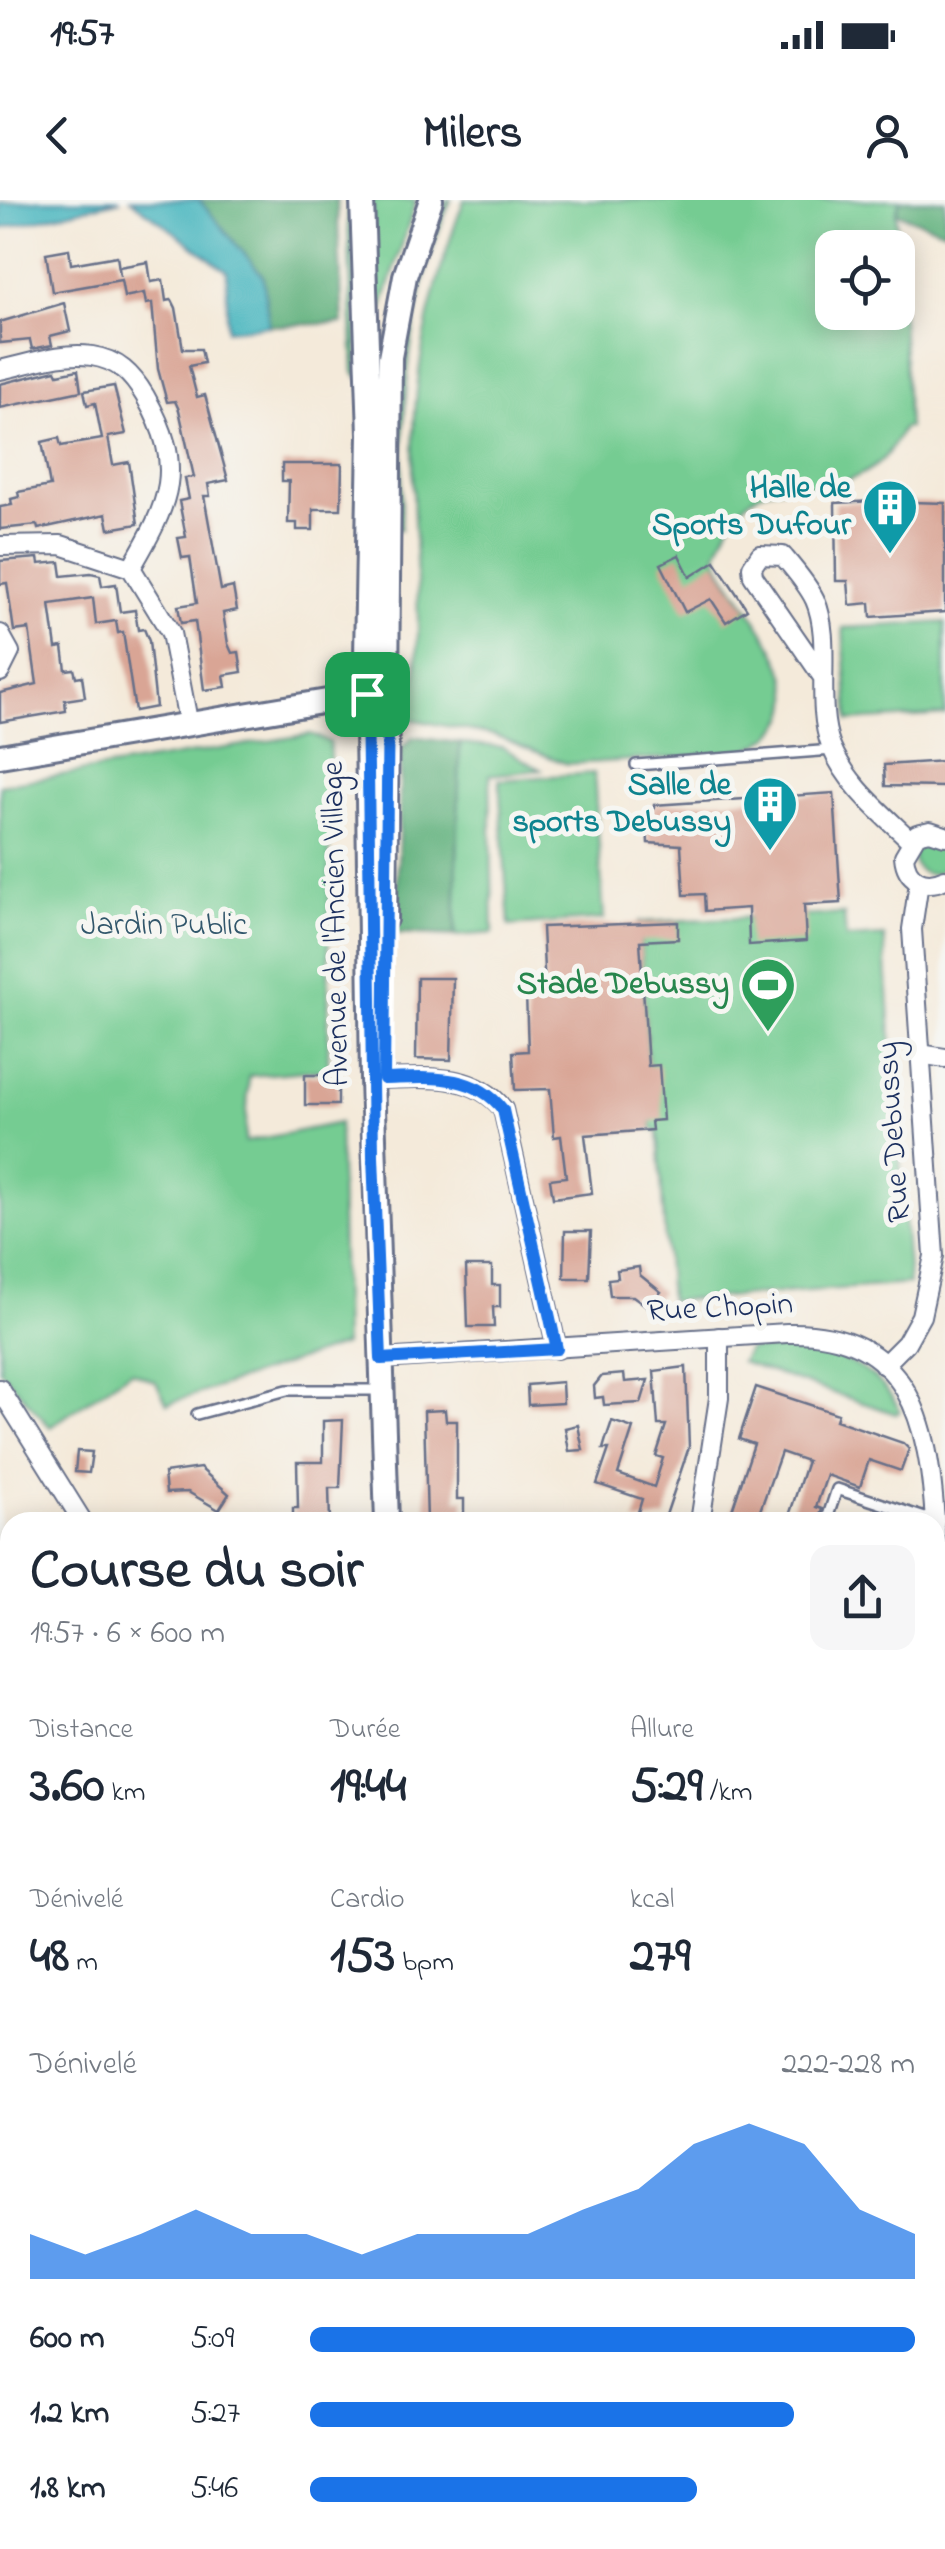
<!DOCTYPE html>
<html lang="fr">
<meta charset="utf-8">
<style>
body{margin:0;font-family:"Indie Flower",sans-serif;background:#f6f6f7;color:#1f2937;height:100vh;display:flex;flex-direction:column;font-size:38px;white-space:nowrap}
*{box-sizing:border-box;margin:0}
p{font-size:32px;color:#747a83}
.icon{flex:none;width:55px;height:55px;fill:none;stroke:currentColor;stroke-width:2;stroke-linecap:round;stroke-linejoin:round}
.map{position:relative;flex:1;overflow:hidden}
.side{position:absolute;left:0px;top:1312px;width:945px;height:1038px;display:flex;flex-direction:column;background:#fff;border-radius:30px 30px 0 0;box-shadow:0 5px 25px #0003}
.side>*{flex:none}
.tools{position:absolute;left:815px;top:30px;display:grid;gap:20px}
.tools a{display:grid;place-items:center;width:100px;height:100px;border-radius:20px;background:#fff;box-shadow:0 5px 25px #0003;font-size:50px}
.pin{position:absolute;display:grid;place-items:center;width:85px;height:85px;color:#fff;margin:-42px;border-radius:20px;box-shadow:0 5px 15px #0006}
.round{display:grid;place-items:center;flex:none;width:105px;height:105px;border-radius:20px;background:#f6f6f7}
.summary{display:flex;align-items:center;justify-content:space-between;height:170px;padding:0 30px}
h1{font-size:55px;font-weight:800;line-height:75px}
.metrics{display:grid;grid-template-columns:repeat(3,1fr);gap:15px;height:170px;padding:10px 30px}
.metrics div{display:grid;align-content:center}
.metrics b{font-size:50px;font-weight:800}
.metrics small{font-size:28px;font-weight:400}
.metrics p{font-size:28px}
.chart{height:280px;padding:20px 30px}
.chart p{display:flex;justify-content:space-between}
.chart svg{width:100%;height:180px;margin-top:10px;fill:#1a73e8;opacity:.7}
ul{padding:0 30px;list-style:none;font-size:32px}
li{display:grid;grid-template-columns:160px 120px 1fr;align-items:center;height:75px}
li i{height:25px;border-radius:12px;background:#1a73e8}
.status{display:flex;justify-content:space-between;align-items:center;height:70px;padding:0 50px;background:#fff;direction:ltr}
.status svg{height:28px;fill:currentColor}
header{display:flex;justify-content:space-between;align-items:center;height:130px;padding:0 30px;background:#fff;font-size:45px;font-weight:800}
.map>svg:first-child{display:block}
.green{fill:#74cc92;stroke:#487e78;stroke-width:2.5;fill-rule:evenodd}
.forest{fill:#5fb07c;stroke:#3d706d;stroke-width:2.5}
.water{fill:#46b5be;stroke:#30728e;stroke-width:2.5}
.building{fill:#d9a595}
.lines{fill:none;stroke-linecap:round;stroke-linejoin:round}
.lane-casing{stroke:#677089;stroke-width:14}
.street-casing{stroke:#677089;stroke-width:22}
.secondary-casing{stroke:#677089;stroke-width:28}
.lane{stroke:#fff;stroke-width:9}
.street{stroke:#fff;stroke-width:18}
.secondary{stroke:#fff;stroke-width:22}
.route-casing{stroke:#fff;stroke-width:20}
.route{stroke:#1a73e8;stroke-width:12}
.labels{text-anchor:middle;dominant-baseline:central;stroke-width:10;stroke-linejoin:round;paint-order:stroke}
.culture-label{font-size:32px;font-weight:bold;fill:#0d838f;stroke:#f6f6f2;text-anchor:end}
.street-label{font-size:32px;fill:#1b2f5e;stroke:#f6f6f2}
.park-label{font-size:32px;fill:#31566b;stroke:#f6f6f2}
.leisure-label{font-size:32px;font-weight:bold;fill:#27864d;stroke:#f6f6f2;text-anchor:end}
</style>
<div class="status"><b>19:57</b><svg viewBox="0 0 49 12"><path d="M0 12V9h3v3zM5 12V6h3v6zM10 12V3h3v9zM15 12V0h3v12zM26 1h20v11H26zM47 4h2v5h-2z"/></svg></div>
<header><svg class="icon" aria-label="back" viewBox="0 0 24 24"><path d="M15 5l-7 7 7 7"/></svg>Milers<svg class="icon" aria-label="person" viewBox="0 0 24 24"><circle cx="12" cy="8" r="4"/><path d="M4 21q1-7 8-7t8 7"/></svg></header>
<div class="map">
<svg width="945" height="2349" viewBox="0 0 945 2349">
<rect width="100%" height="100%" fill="#f6f6f2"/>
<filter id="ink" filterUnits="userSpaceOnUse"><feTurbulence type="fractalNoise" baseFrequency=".01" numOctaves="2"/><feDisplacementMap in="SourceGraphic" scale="20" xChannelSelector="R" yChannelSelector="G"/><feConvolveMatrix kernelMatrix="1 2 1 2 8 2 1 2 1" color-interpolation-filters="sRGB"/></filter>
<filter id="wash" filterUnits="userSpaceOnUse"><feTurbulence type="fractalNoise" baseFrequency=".0048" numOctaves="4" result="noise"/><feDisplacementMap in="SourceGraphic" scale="40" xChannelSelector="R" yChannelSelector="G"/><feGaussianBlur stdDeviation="2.25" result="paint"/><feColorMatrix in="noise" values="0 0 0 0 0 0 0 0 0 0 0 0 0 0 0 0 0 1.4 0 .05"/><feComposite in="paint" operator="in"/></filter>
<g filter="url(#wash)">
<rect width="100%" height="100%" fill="#f4eada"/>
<g class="green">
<polygon points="347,0 351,0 359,178 354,172"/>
<polygon points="372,0 416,0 377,125"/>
<path d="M447,0H451C404,106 403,216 401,329H396C400,215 400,106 447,0Z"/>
<path d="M464,0H900L896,13L908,228H903C895,241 888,257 875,266C808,314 755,244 717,354C718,368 731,382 739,394C776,451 832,521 736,554L567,564L494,535L409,519C426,441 414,362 413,283C412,177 427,99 464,0ZM832,48H898V112H832Z"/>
<polygon points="945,422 945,515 849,521 843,428"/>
<polygon points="311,534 330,542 328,869 249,876 245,942 339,923 344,1145 167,1204 156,1182 131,1171 50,1227 0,1170 0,585"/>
<polygon points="460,543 502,547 541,570 490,575 493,733 455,736"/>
<polygon points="594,573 604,719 509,726 499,580"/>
<circle cx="930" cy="657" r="17"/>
<polygon points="844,714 846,738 884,736 909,1084 669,1101 658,931 652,930 639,722"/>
<path d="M806,1148C847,1158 880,1171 900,1211L896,1214L741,1162L748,1149Z"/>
<polygon points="99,2340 170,2340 168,2349 108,2349"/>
</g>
<g class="forest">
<polygon points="199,0 337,0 343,123 269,126 263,76"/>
<polygon points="900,0 945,0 945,31 896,13"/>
<polygon points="413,537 460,543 455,736 396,733 401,549"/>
</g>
<g class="water">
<polygon points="38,0 121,0 0,29 0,3"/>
<polygon points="131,0 199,0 263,76 269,126 227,130 227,71"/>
</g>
<g id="blocks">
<g class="building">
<polygon points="69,49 71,64 117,56 120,76 119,67 148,62 151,82 163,80 166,101 172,100 176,108 183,149 201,149 204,163 189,166 197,197 205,195 228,280 208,284 210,296 204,296 221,390 233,387 237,410 223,413 228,444 232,453 239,452 242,472 224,475 226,487 204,490 195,421 181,423 178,406 197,403 190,357 182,358 178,338 186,337 179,301 189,299 185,278 194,277 179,210 175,201 167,202 158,169 152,103 146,104 144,93 124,97 121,80 52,92 46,53"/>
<polygon points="64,103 70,131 50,136 52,145 32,149 30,140 0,143 0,122"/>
<polygon points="56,170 58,174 78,170 81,191 0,208 0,184"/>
<polygon points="114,186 126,234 108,237 113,265 129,262 138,324 109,329 106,314 38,329 37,325 0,329 0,307 12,305 11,299 19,297 18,292 50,286 42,242 59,238 61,246 102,239 95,203 87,205 84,191"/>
<polygon points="282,264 342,264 341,309 313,309 313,330 297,330 297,323 288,323 289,281 282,281"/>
<polygon points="876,301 945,303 945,412 871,417 870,403 850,405 848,381 836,381 835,303"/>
<polygon points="679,355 690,377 715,361 747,409 726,422 711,399 685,412 661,364"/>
<polygon points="38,358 39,364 60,362 62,376 91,373 100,375 102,386 116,384 120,412 135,410 138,430 144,429 149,441 156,507 135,511 123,432 118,433 116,421 96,424 93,398 50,404 56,448 63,447 66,470 74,469 76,477 82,476 85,497 65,500 66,511 0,522 0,493 37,484 29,429 14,431 7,383 0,384 0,361"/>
<polygon points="945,561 945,587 885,586 884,565"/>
<polygon points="834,593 841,703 804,705 806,741 749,745 748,708 705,711 704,694 684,695 681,645 648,643 646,610 654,609 654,605"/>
<polygon points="678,722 678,739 640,741 648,866 659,865 663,920 651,921 652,930 585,935 592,993 553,998 550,979 566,977 561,936 554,937 550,889 515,890 513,852 528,851 526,794 545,792 542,727"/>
<polygon points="417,778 453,778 451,860 416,859"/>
<rect x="305" y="875" width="33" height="30"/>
<polygon points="565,1031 591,1031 589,1078 564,1078"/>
<polygon points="466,1066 492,1066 492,1085 500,1085 500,1107 493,1107 494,1127 468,1127"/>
<polygon points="639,1067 640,1075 661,1092 648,1107 633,1096 610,1096 608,1079 618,1078 617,1070"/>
<polygon points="686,1167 689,1247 665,1318 635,1322 642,1299 597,1284 609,1249 603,1249 606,1239 612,1221 633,1228 618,1274 654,1287 663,1258 656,1256 666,1225 658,1225 654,1171"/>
<polygon points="624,1174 625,1182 648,1180 641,1203 604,1205 603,1197 595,1198 594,1186 602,1176"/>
<polygon points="562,1182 563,1203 528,1205 527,1185"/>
<polygon points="756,1187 838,1214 836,1220 903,1243 909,1249 901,1271 869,1260 860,1287 827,1275 816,1307 822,1309 818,1322 787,1322 807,1261 781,1252 756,1322 728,1322 754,1244 739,1239"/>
<polygon points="445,1210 446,1221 457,1221 457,1299 464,1299 464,1322 427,1322 424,1211"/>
<polygon points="343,1220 340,1288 329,1288 330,1322 293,1322 293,1308 298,1308 297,1262 323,1262 323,1221"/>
<polygon points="578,1225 583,1250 569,1251 565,1228"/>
<polygon points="77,1251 92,1252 89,1273 75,1272"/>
<polygon points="200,1268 229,1294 219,1310 188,1292 166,1293 164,1273"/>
</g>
</g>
</g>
<g filter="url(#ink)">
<use href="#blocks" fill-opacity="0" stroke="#677089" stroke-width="2.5"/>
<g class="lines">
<g class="lane-casing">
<g id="lane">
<polyline points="636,565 833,550"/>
<polyline points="197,1214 287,1190 379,1190"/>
<polyline points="826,1322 837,1289 934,1321"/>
<polyline points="0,1359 10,1357"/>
<polyline points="935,2335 945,2334"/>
<polyline points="718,2349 719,2340"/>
<polyline points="789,2349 790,2342 821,2340"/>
</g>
</g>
<g class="street-casing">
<g id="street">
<path d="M0,170C29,164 62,151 92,156C118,160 132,174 145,196C186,268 170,301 131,368"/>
<polyline points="0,346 61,345 131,368 171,433 189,526"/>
<polyline points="0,434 10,452 0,472"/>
<path d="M822,476L753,376L752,367L760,355L783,356C794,369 808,385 815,400C833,441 814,502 831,546C847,585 881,612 910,640"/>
<path d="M945,636L930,631L917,634L904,656C906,679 924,689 945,679"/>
<polyline points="920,854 945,858"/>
<path d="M372,879C417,879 472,869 503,909L557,1149"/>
<path d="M381,1159L787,1133C910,1130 929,1224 935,1322"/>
<polyline points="884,1165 906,1143 921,1116 934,1056 912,729 919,682"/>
<polyline points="0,1189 83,1322"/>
<polyline points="700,1322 719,1198 719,1137"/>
<polyline points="935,1328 945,1489"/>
<polyline points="935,1705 945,1705"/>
<polyline points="0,1754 10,1755"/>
<polyline points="935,1845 945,1968"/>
<polyline points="0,2058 10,2063"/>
<polyline points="935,2114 945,2114"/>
<polyline points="923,2340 924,2349"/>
<polyline points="278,2349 278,2340"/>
</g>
</g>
<g class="secondary-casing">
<g id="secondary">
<polyline points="362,0 370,234 366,457 372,879 387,1322"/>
<polyline points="0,556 381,492"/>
<polyline points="385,719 390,157 405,76 431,0"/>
<polyline points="0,2022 10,2024"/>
<polyline points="401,2349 402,2340"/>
</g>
</g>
<use href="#lane" class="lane"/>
<use href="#street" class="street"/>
<use href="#secondary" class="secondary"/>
</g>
</g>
<g class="lines" filter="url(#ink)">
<g class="route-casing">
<path id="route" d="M388,491L384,879C427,878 474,872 503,910L557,1149L381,1159L373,956L367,494Z"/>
</g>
<use href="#route" class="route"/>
</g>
<defs>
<g id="building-pin" transform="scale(2.875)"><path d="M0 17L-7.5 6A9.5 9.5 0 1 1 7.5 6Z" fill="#0f9aa8" stroke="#f6f6f2"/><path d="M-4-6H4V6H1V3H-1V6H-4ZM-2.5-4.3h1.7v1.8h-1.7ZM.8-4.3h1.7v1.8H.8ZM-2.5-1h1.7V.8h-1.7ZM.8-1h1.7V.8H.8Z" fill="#fff"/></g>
<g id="stadium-pin" transform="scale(2.875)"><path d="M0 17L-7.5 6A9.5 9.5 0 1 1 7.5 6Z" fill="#2e9e5b" stroke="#f6f6f2"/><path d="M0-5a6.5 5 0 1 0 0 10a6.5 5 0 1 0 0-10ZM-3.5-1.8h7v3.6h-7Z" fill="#fff"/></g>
</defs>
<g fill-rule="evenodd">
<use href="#building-pin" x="890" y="307"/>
<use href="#building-pin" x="770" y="604"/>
<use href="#stadium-pin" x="768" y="785"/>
</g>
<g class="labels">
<g class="culture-label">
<text x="851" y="289">Halle de<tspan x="851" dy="37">Sports Dufour</tspan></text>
<text x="731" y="586">Salle de<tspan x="731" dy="37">sports Debussy</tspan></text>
</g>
<g class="street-label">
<text transform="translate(337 724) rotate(-91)">Avenue de l'Ancien Village</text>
<text transform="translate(895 932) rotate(-94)">Rue Debussy</text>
<text transform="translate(720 1109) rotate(-3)">Rue Chopin</text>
</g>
<g class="park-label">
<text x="164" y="726">Jardin Public</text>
</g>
<g class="leisure-label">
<text x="729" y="785">Stade Debussy</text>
</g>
</g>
</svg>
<div class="tools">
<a><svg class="icon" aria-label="locate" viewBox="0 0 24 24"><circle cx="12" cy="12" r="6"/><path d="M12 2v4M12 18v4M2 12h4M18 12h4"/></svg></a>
</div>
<div class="pin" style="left:367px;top:494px;background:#1e9e55"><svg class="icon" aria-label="arrive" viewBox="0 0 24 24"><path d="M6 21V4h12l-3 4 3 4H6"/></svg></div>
<section class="side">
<div class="summary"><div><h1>Course du soir</h1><p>19:57 · 6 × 600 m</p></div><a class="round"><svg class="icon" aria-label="share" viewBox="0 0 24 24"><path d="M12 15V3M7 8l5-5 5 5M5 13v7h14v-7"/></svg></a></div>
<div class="metrics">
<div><p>Distance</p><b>3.60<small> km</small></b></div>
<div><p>Durée</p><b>19:44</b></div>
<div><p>Allure</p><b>5:29<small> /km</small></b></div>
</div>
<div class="metrics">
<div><p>Dénivelé</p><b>48<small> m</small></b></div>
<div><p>Cardio</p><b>153<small> bpm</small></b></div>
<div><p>kcal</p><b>279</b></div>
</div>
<div class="chart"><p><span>Dénivelé</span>222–228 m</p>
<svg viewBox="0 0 160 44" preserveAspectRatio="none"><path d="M0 44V33L10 38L20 33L30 27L40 33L50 33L60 38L70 33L80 33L90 33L100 27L110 22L120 11L130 6L140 11L150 27L160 33V44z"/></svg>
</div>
<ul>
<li><b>600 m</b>5:09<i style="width:100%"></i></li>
<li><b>1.2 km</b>5:27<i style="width:80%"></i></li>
<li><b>1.8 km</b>5:46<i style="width:64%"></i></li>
</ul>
</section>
</div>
